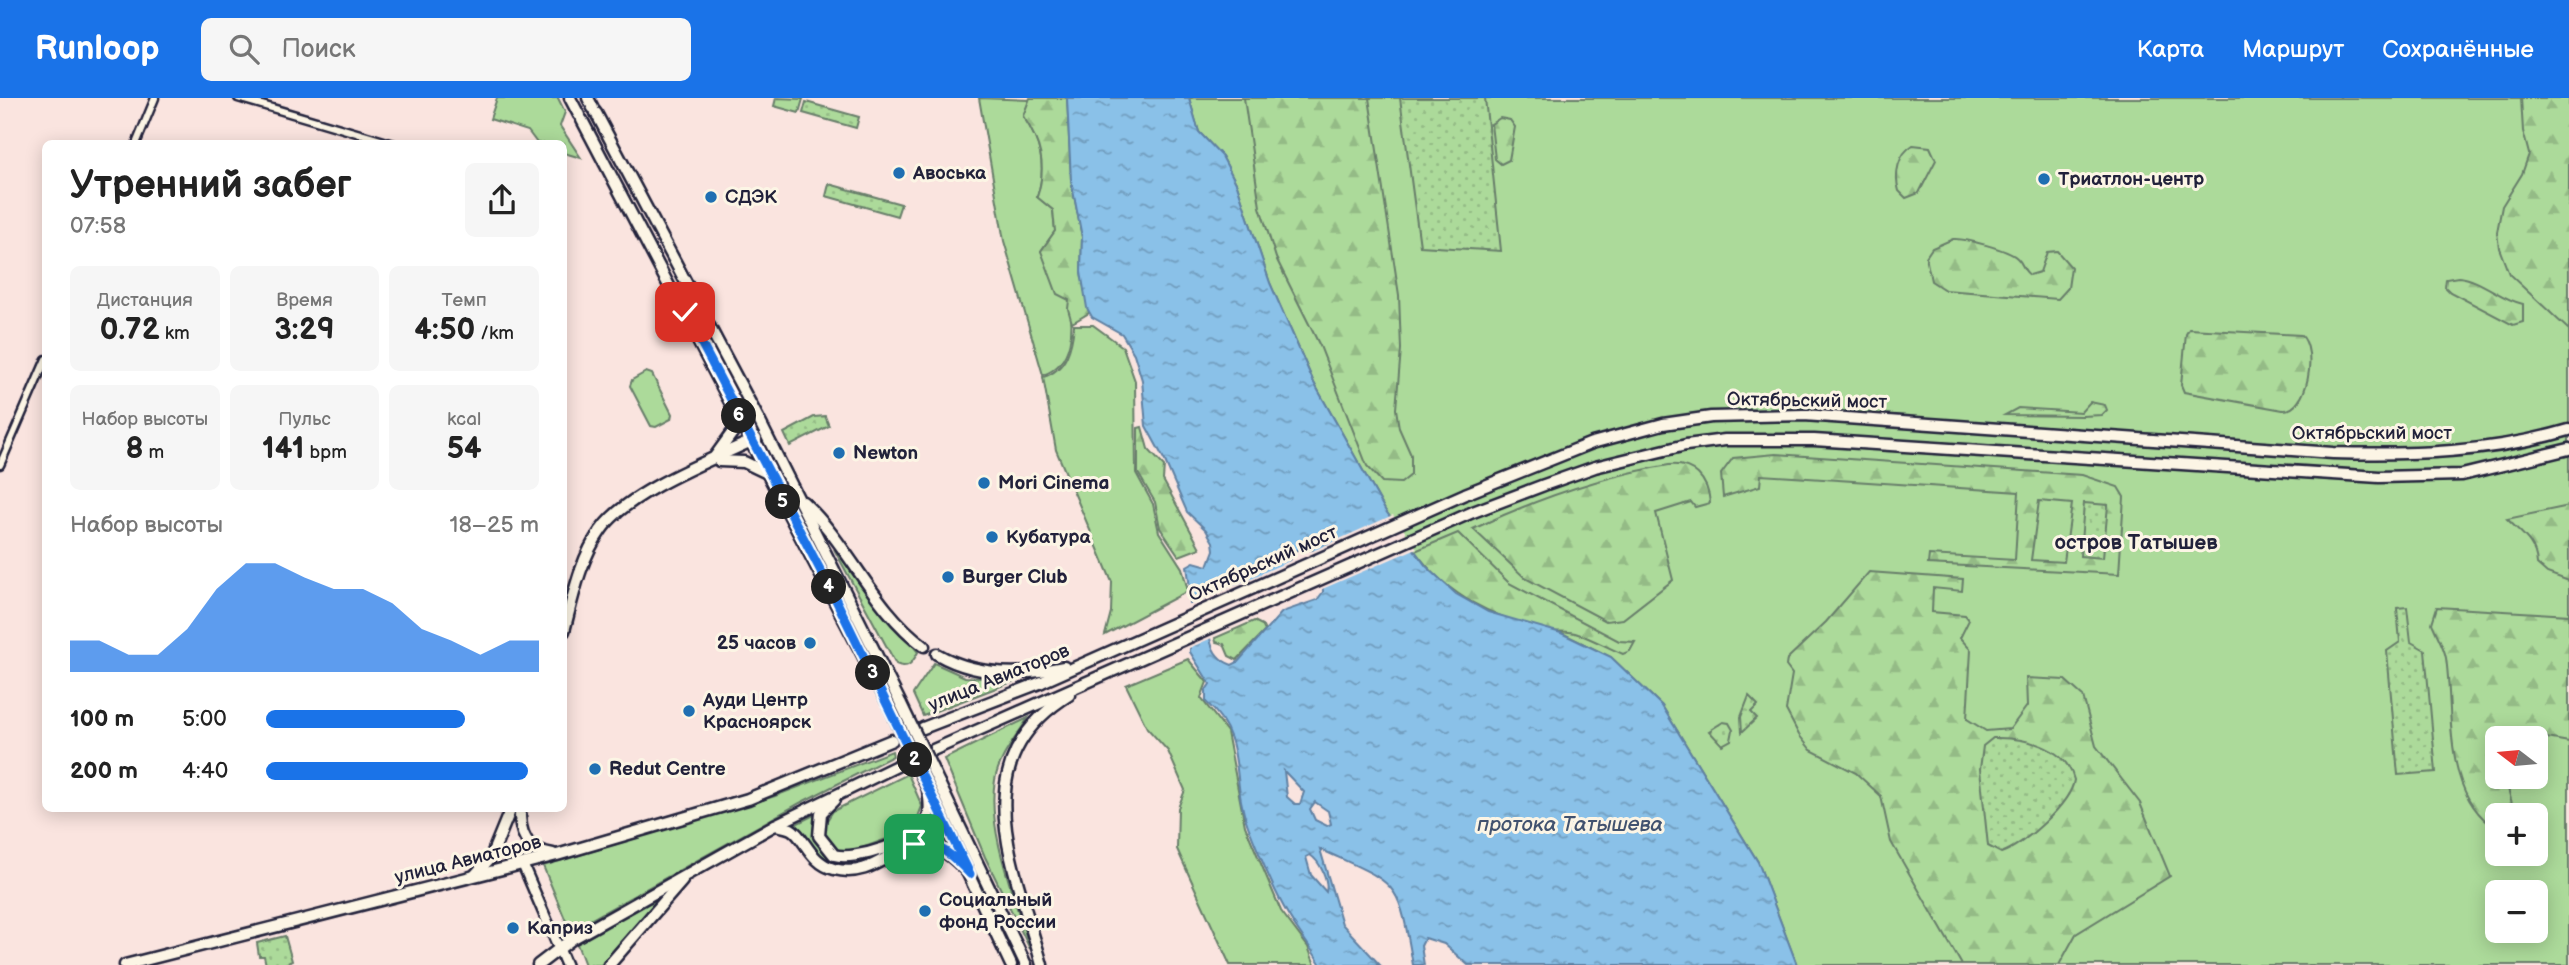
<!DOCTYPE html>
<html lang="ru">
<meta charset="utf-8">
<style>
body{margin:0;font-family:"Balsamiq Sans",sans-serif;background:#f6f6f6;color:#222;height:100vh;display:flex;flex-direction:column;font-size:26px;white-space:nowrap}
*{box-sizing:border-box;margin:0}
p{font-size:23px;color:#767676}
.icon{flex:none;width:38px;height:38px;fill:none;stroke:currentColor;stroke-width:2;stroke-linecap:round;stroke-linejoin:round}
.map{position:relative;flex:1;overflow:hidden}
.drawer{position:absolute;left:42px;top:42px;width:525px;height:672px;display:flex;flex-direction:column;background:#fff;border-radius:10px;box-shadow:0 4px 18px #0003}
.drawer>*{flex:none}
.needle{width:46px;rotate:286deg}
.buttons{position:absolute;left:2485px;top:628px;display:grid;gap:14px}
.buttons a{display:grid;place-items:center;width:63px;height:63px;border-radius:10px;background:#fff;box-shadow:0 4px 18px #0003;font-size:35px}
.pin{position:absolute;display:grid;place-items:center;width:60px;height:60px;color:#fff;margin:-30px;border-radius:14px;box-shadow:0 4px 10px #0006}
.km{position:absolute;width:35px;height:35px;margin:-18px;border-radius:50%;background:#222;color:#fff;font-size:19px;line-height:35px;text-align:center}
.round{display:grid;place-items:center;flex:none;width:74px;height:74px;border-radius:10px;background:#f6f6f6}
.headline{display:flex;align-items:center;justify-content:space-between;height:119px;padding:0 28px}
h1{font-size:38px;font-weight:800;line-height:52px}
.figures{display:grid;grid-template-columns:repeat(3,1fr);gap:10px;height:119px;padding:7px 28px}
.figures div{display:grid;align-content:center;border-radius:10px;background:#f6f6f6;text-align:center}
.figures b{font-size:30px;font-weight:800}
.figures small{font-size:19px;font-weight:400}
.figures p{font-size:19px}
.chart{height:196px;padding:14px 28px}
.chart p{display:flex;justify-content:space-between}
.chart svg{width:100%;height:126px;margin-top:7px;fill:#1a73e8;opacity:.7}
ul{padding:0 28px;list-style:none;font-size:23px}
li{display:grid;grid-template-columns:112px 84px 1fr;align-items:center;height:52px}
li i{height:18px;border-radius:9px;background:#1a73e8}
header{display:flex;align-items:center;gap:42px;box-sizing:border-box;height:98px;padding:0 35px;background:#1a73e8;color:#fff}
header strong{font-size:33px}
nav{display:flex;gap:38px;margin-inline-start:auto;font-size:24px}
.search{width:490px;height:63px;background:#f6f6f6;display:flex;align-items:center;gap:18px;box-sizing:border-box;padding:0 24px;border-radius:10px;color:#767676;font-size:26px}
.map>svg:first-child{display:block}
.green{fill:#acda9a;stroke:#677e6a;stroke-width:2;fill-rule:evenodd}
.forest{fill:url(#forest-firs);stroke:#677e6a;stroke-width:2;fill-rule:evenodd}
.park{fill:url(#park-dots);stroke:#677e6a;stroke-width:2}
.water{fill:url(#water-ripples);stroke:#6081a3;stroke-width:2;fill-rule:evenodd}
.pier{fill:#fae4df}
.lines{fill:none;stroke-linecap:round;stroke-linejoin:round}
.street-casing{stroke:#22223b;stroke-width:11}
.secondary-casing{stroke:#22223b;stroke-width:14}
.primary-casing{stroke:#22223b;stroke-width:15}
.street{stroke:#fcf5e5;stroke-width:6}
.secondary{stroke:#fcf5e5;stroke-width:9}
.primary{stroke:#fcf5e5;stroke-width:10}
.primary-bridge-casing{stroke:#22223b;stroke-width:15;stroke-linecap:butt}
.primary-bridge{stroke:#fcf5e5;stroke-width:10}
.route-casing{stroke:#fff;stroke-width:14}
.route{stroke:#1a73e8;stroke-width:9}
.poi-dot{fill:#1f6fb2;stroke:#fcf5e5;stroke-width:2.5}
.labels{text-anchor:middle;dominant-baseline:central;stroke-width:6;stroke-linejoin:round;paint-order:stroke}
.poi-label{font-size:19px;font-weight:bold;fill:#22223b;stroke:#fcf5e5;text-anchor:start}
.street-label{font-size:19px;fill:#22223b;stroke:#fcf5e5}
.neighbourhood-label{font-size:21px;font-weight:bold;fill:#22223b;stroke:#fcf5e5}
.water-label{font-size:21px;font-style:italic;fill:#41526f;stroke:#fcf5e5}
</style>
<header>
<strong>Runloop</strong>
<div class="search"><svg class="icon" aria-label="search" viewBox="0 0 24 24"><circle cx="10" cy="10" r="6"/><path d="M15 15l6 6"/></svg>Поиск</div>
<nav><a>Карта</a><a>Маршрут</a><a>Сохранённые</a></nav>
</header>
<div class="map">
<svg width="2569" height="867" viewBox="0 0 2569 867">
<defs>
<pattern id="forest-firs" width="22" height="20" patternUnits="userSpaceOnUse" patternTransform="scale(1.75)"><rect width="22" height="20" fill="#acda9a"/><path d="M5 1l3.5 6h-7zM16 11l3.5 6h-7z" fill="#94bb86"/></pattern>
<pattern id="park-dots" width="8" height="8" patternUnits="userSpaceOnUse" patternTransform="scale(1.75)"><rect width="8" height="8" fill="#acda9a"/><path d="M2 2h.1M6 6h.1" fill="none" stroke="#94bb86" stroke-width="1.8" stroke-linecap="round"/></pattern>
<pattern id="water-ripples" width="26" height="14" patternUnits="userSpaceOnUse" patternTransform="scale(1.75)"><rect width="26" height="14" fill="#8ac1e8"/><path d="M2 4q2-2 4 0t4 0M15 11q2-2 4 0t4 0" fill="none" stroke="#709cbd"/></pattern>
</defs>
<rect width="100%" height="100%" fill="#fae4df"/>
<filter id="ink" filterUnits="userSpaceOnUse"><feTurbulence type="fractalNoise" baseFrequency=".0143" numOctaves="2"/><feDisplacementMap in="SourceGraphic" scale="14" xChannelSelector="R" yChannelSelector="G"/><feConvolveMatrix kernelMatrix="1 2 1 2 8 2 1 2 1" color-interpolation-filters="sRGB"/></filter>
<g filter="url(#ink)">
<g class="green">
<polygon points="497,0 558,0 565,14 560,28 581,60 564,55 564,46 537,45 528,33 490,21"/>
<polygon points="776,0 803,1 799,15 774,8"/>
<path d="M979,0L1030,2L1023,18C1041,45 1047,68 1037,99L1053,112L1055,133L1041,153C1048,165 1066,190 1069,202C1074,228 1074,266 1043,277L1004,143Z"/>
<path d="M1189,0H2569V867H1797L1758,764L1662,608L1611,559L1426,468L1385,412L1314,285L1270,185L1237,87L1222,58L1199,34ZM2497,640H2536V679H2497ZM2497,718H2536V756H2497ZM2497,794H2536V833H2497Z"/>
<path d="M1074,227H1093L1123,249L1135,283L1136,375L1153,406L1159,434L1182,470L1188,493L1105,537L1111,514L1112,484L1056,352L1043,279C1067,272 1072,248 1074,227Z"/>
<polygon points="646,274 652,276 672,316 671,321 656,329 651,328 630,288 632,282"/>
<path d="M834,451L918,554C913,564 908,572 896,566Z"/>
<polygon points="1188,561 1207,584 1201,600 1227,634 1245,728 1281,813 1308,849 1315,867 1230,867 1177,751 1178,710 1185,692 1168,653 1147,630 1126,587"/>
<polygon points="934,565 965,579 1017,582 923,618 913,596"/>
<path d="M1028,620C1016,640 999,659 995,682C986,732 1016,802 1030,851L985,759L944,661Z"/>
<polygon points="892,653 893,658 800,705 570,833 543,768 775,698"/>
<polygon points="908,676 922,708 915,727 906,734 848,755 832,750 822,730 833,713"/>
<path d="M816,716L813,734L824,755L849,766L848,769C821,764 811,748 794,727Z"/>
<polygon points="659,800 601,867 585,867 577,846"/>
</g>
<g class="forest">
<path d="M1030,0H1067L1071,82L1082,139L1081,174L1089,215L1072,225L1068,211L1069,202L1057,196L1041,153L1055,133L1053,112L1037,99C1047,68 1041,45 1023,18Z"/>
<polygon points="1244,0 1369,0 1399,197 1401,251 1396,311 1399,330 1411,357 1411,377 1401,385 1382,384 1367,368 1320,248 1276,160 1260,109"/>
<polygon points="2521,0 2569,0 2569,232 2509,176 2499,150 2497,134 2502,108 2522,76 2529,56 2523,33"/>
<polygon points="1500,20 1510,22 1515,29 1509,62 1501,66 1495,61 1491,26"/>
<path d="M1913,47L1930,49L1936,62L1919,95L1906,100L1899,93C1894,76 1898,56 1913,47Z"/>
<path d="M1953,141C1965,140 2009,152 2017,160C2024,166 2022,172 2030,177L2040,174L2047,154L2057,153L2071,169L2068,190L2058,201L1945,192L1931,183L1926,159L1932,150Z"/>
<path d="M2458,179C2482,181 2499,201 2523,206V224L2513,227L2450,194L2445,189L2446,181Z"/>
<path d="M2189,231L2301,237C2318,251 2308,314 2283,312L2184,294L2181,287L2186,236Z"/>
<polygon points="2090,304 2105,307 2107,312 2102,317 2082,318 2005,317 2018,310 2081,314"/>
<polygon points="1142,329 1148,351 1164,368 1163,382 1200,450 1179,458 1160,430 1155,404 1138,375 1138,330"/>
<path d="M1776,356L2082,377L2118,389L2124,399L2119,476L1928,466L1929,457L2015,462L2019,394L1761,377L1760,388L1723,399L1721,376L1733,360ZM2039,403L2072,406L2064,464L2031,462Z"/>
<path d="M1669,367C1694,365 1708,381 1710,405L1695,409L1691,404L1656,415L1673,482L1623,521L1606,523L1525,480L1473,431C1534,402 1602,378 1669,367Z"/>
<path d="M2569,408V483L2547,475L2537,466C2536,444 2521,435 2507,421Z"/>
<path d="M1458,435L1509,485L1619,543L1635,544L1630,553L1623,556C1608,550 1593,541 1578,536C1568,532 1557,535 1546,532C1493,519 1448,499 1415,453Z"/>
<polygon points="1869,474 1963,481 1962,493 1933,490 1932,514 1965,517 1969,522 1960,540 1971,552 1967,621 1986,633 2010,631 2027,608 2026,580 2065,582 2083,598 2096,648 2140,705 2170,778 2076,836 2059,867 1962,867 1891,744 1881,698 1856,675 1811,652 1799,637 1786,612 1792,576 1786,568 1787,561 1826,524"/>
<path d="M2437,509L2569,517V644L2547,640L2536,662V640H2517L2516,635C2507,632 2502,634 2496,641L2497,679H2505L2515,717L2497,718V731C2442,697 2454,615 2446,560C2444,548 2436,536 2432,525Z"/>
<polygon points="1254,523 1262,527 1265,533 1237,562 1229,558 1224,546 1216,544 1215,540"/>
</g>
<g class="park">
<polygon points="1400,0 1485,0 1501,153 1420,148"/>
<polygon points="806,4 859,19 856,30 803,15"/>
<polygon points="829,86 901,106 897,118 826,98"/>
<polygon points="825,318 829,328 790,348 784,335 814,319"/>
<polygon points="2084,405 2108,407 2103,460 2080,458"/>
<polygon points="2407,509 2411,544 2425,552 2436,674 2398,677 2387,553 2400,544 2397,510"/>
<polygon points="1749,598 1758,607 1751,614 1757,620 1742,634 1741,619"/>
<polygon points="1723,624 1729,625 1733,632 1731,642 1722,647 1709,633"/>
<path d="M1993,640C2023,639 2066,648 2074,682C2071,705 2023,748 2001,755L1988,748L1980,671L1983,648Z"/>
<polygon points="285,838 292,863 283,867 266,867 264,858 259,858 257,845"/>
</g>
<path class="water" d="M1067,0H1189L1199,34L1222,58L1237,87L1270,185L1314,285L1385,412L1426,468L1456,496L1488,514L1561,535L1611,559L1662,608L1758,764L1797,867H1468L1444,846L1425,840L1421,848L1424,867H1413C1398,779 1399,788 1320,751L1342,826L1380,867H1321C1310,848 1296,831 1286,813C1271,787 1259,756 1248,728C1230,683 1248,641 1206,604V592L1210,586L1190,554V490L1187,468L1194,464L1208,468L1214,452L1213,444L1206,432L1187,414L1165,363L1146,328L1142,282L1134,256L1122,236L1092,219L1087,210L1081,174L1082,139L1071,82ZM1301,450L1313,452L1322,464L1323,494L1317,502L1282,514L1238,564L1232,567C1206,558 1206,528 1214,506L1287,470L1292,454ZM1284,673L1304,694L1300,706H1295L1287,699ZM1315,704L1328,713L1331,726L1327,728L1315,722L1310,711ZM1310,757C1320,763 1329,783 1326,794L1311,777L1306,759Z"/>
<g class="pier">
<polygon points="1393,417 1417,450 1320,492 1318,465 1308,455"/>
<polygon points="1294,461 1290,471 1217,509 1211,525 1214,539 1187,551 1187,508"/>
</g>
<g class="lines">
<g class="street-casing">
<g id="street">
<polyline points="238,0 394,46"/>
<polyline points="136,46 155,0"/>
<polyline points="0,367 46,261"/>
</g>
</g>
<g class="secondary-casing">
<polyline id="secondary" points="523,767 566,867"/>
</g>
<g class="primary-casing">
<g id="primary">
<polyline points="570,0 579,17"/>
<polyline points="588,0 593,10"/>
<polyline points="596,15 758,320 901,606"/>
<polyline points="582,22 891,611"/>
<polyline points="714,360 735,331 734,316"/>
<polyline points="719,363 744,364 767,375"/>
<path d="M803,404C849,446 873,511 924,548"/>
<path d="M564,533C573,499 580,461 601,432C627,394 713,361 756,341"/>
<path d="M937,556C975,578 1021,578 1064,569"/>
<path d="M923,630L1042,584L1465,396L1592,345L1663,326L1711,319L1804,317L2333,355C2413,357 2491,355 2569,332"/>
<polyline points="933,652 1473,414 1544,387 1595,369 1686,347 1725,342 1814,342 2379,379 2462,377 2569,351"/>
<polyline points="939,685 1026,867"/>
<polyline points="931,697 1011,867"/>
<path d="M834,702L821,715L819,738L834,757C856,763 914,744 926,724C932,713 929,702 928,691"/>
<path d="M520,710C519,736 526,752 553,756"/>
<path d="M775,727C780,728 787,729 791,731C805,739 810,765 834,771C891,786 907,705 969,776"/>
<polyline points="475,777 491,759 511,710"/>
<polyline points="125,867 557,757 748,701 892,642"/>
<polyline points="538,867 572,841 775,727 903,665"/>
<polyline points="609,867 682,783"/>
<path d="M1042,867C1016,770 960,665 1069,597"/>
</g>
</g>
<use href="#street" class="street"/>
<use href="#secondary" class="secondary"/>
<use href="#primary" class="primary"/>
<g class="primary-bridge-casing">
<g id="primary-bridge">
<polyline points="901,606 939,685"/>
<polyline points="891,611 928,691"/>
</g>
</g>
<use href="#primary-bridge" class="primary-bridge"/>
</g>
</g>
<g class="lines" filter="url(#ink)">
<g class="route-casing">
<path id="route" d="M685,214L835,500L970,776C955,760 938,742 914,746"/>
</g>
<use href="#route" class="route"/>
</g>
<g class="poi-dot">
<circle cx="899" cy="75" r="7"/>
<circle cx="2044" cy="81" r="7"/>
<circle cx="711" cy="99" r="7"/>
<circle cx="839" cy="355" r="7"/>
<circle cx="984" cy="385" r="7"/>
<circle cx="992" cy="439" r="7"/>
<circle cx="948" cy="479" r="7"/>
<circle cx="810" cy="545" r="7"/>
<circle cx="689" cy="613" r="7"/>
<circle cx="595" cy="671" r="7"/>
<circle cx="925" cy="813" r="7"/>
<circle cx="513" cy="830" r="7"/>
</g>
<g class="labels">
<g class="poi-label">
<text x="913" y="75">Авоська</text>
<text x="2058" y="81">Триатлон-центр</text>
<text x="725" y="99">СДЭК</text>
<text x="853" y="355">Newton</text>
<text x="998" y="385">Mori Cinema</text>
<text x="1006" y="439">Кубатура</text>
<text x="962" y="479">Burger Club</text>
<text x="796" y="545" text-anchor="end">25 часов</text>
<text x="703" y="602">Ауди Центр<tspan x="703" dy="22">Красноярск</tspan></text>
<text x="609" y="671">Redut Centre</text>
<text x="939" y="802">Социальный<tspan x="939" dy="22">фонд России</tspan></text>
<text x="527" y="830">Каприз</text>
</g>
<g class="street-label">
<text transform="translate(1807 303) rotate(1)">Октябрьский мост</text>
<text x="2372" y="335">Октябрьский мост</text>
<text transform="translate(1263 466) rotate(-24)">Октябрьский мост</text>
<text transform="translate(999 580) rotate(-22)">улица Авиаторов</text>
<text transform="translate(468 762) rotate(-14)">улица Авиаторов</text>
</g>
<g class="neighbourhood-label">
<text x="2136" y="444">остров Татышев</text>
</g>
<g class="water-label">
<text x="1570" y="726">протока Татышева</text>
</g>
</g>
</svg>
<div class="buttons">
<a><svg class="needle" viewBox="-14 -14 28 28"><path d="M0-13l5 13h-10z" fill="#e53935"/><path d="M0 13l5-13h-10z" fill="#767676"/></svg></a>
<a>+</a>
<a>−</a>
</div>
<div class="pin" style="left:914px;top:746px;background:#1e9e55"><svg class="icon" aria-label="arrive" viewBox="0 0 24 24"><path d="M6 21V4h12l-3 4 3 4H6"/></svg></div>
<div class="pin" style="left:685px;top:214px;background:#d93025"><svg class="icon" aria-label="check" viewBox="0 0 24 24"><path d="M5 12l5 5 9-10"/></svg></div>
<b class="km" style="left:915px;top:662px">2</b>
<b class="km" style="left:873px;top:575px">3</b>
<b class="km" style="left:829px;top:489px">4</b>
<b class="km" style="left:783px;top:404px">5</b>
<b class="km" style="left:739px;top:318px">6</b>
<section class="drawer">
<div class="headline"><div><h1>Утренний забег</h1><p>07:58</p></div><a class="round"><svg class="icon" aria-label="share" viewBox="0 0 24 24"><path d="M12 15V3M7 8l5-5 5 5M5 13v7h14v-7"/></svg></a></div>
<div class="figures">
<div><p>Дистанция</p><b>0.72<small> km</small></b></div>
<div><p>Время</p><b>3:29</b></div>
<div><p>Темп</p><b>4:50<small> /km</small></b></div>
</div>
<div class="figures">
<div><p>Набор высоты</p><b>8<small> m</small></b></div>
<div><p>Пульс</p><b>141<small> bpm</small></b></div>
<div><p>kcal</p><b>54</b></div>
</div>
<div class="chart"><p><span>Набор высоты</span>18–25 m</p>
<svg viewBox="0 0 160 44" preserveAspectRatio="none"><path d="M0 44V33L10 33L20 38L30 38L40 29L50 15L60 6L70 6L80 11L90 15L100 15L110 20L120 29L130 33L140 38L150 33L160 33V44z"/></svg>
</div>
<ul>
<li><b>100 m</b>5:00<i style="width:73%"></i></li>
<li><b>200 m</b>4:40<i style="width:96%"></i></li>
</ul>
</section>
</div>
